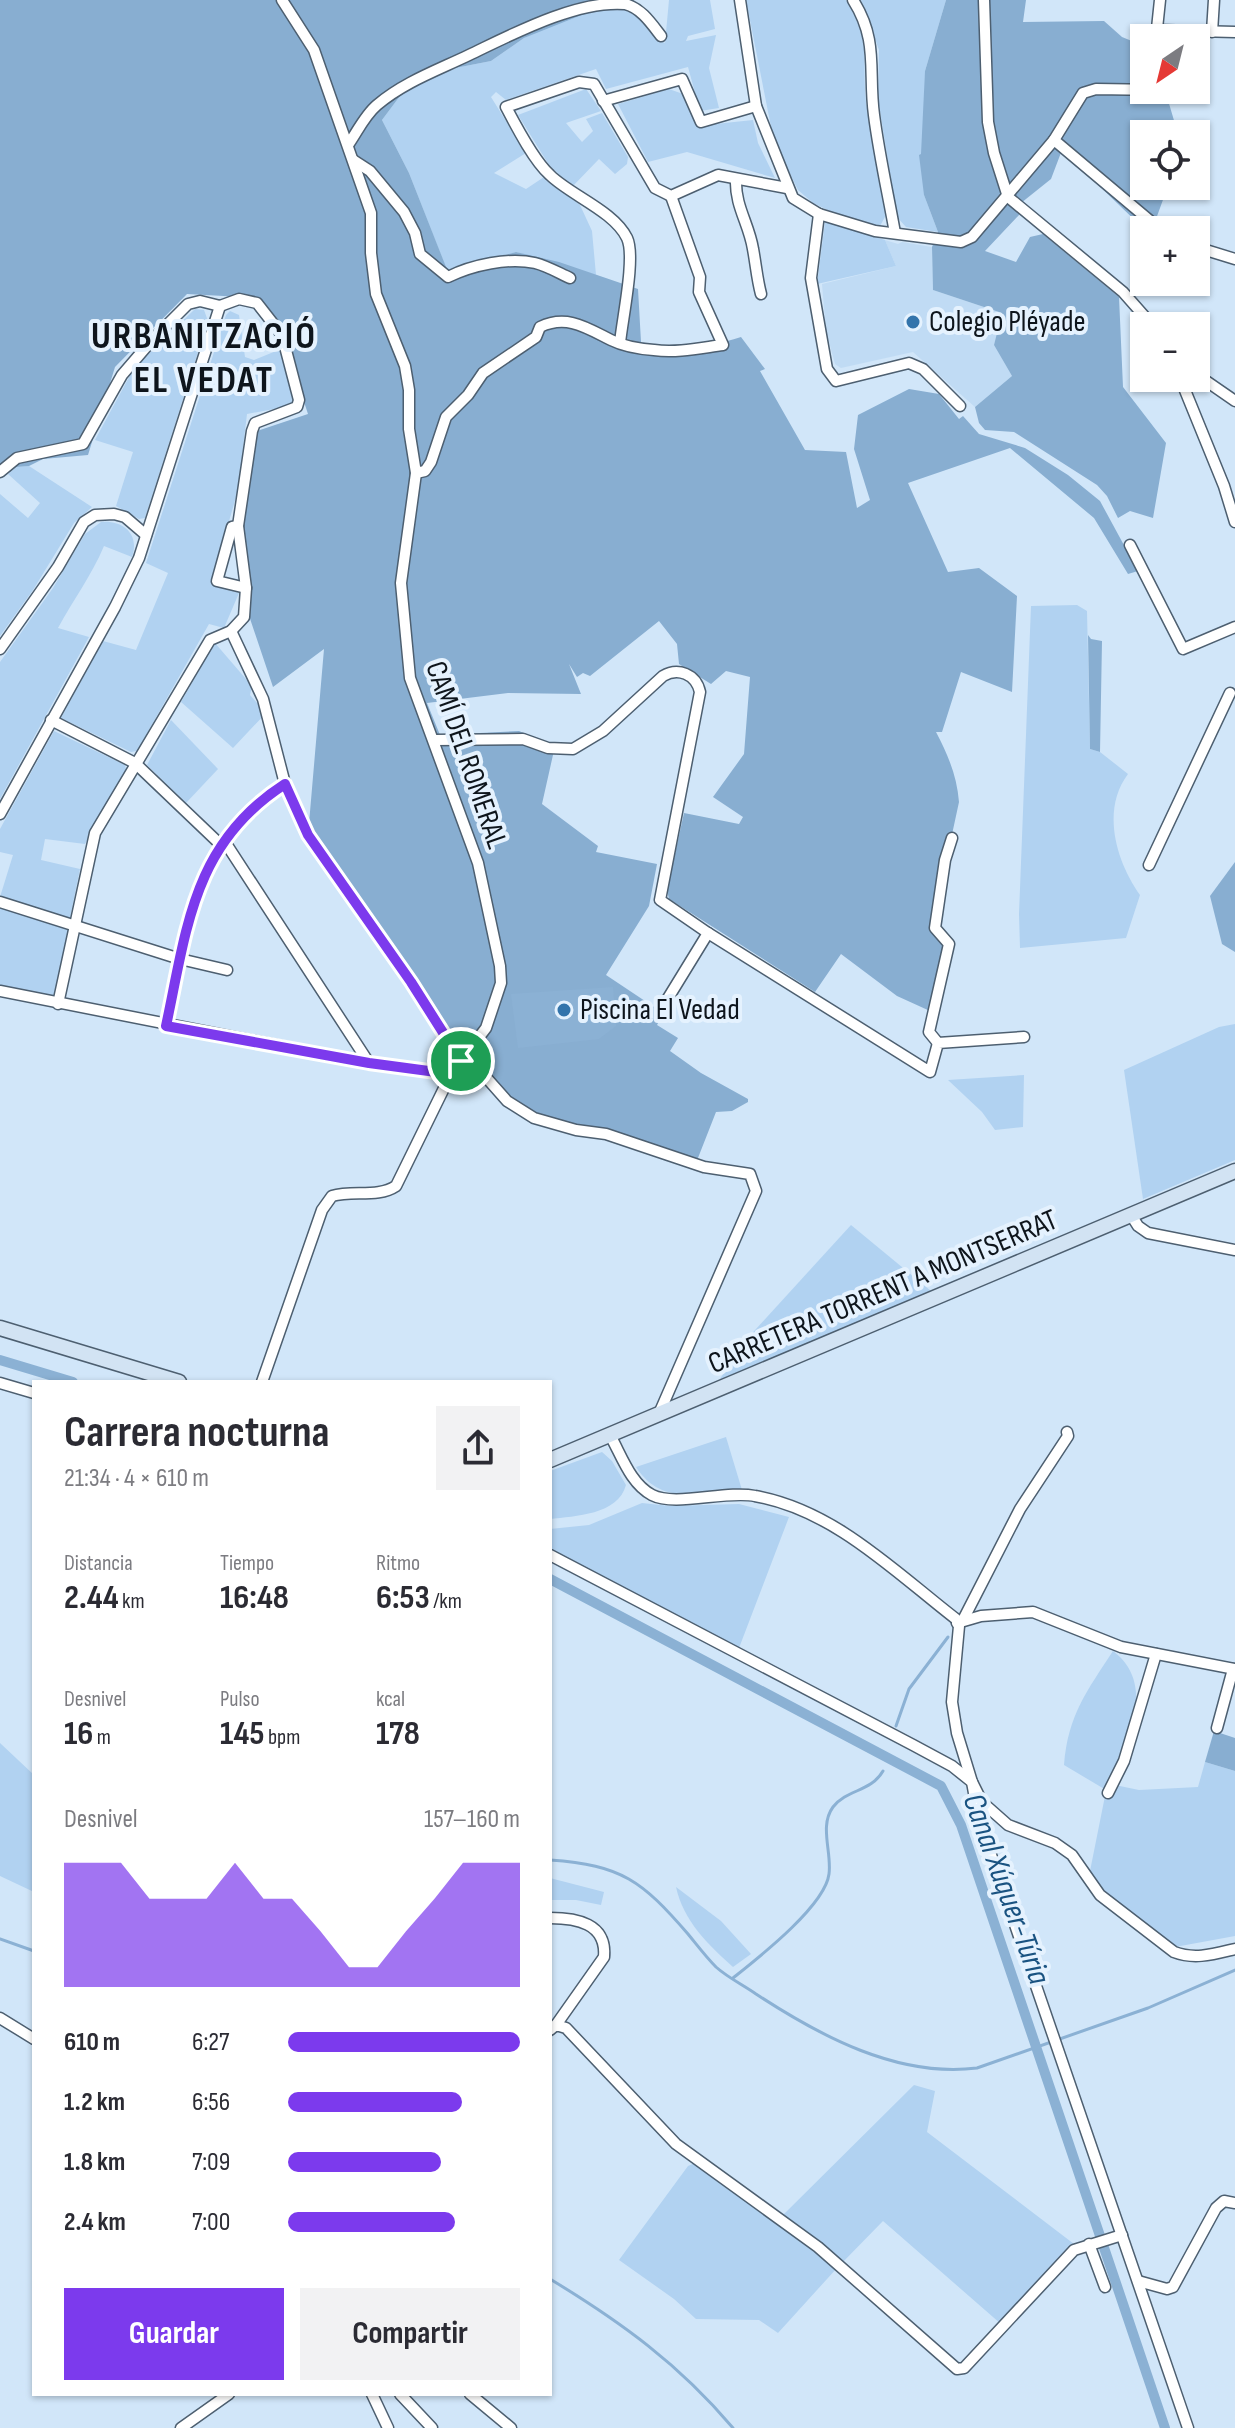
<!DOCTYPE html>
<html lang="es">
<meta charset="utf-8">
<style>
body{margin:0;font-family:"Sofia Sans Condensed",sans-serif;background:#f2f2f3;color:#2b2b33;height:100vh;display:flex;flex-direction:column;font-size:30px;white-space:nowrap}
*{box-sizing:border-box;margin:0}
p{font-size:26px;color:#7c7c81}
.icon{flex:none;width:44px;height:44px;fill:none;stroke:currentColor;stroke-width:2;stroke-linecap:round;stroke-linejoin:round}
.map{position:relative;flex:1;overflow:hidden}
.details{position:absolute;left:32px;top:1380px;width:520px;height:1016px;display:flex;flex-direction:column;background:#fff;border-radius:0px;box-shadow:0 2px 6px #0004}
.details>*{flex:none}
.needle{width:52px;rotate:215deg}
.tools{position:absolute;left:1130px;top:24px;display:grid;gap:16px}
.tools a{display:grid;place-items:center;width:80px;height:80px;border-radius:0px;background:#fff;box-shadow:0 2px 6px #0004;font-size:40px}
.pin{position:absolute;display:grid;place-items:center;width:68px;height:68px;color:#fff;margin:-34px;border:4px solid #fff;border-radius:50%;box-shadow:0 2px 8px #0007}
.round{display:grid;place-items:center;flex:none;width:84px;height:84px;border-radius:0px;background:#f2f2f3}
.summary{display:flex;align-items:center;justify-content:space-between;height:136px;padding:0 32px}
h1{font-size:44px;font-weight:700;line-height:60px}
.figures{display:grid;grid-template-columns:repeat(3,1fr);gap:12px;height:136px;padding:8px 32px}
.figures div{display:grid;align-content:center}
.figures b{font-size:34px;font-weight:700}
.figures small{font-size:22px;font-weight:400}
.figures p{font-size:22px}
.chart{height:224px;padding:16px 32px}
.chart p{display:flex;justify-content:space-between}
.chart svg{width:100%;height:144px;margin-top:8px;fill:#7c3aed;opacity:.7}
.button{display:flex;gap:16px;margin-top:auto;padding:16px 32px}
.button a{flex:1;height:92px;border-radius:0px;background:#7c3aed;color:#fff;font-size:32px;font-weight:700;line-height:92px;text-align:center}
.button a+a{background:#f2f2f3;color:#2b2b33}
ul{padding:0 32px;list-style:none;font-size:26px}
li{display:grid;grid-template-columns:128px 96px 1fr;align-items:center;height:60px}
li i{height:20px;border-radius:10px;background:#7c3aed}
.map>svg:first-child{display:block}
.built{fill:#c0dbf4}
.green{fill:#b1d2f1}
.forest{fill:#88aed1}
.water{fill:#8bb1d4}
.lines{fill:none;stroke-linecap:round;stroke-linejoin:round}
.stream{stroke:#8bb1d4;stroke-width:3}
.canal{stroke:#8bb1d4;stroke-width:10}
.minor-casing{stroke:#4d5f70;stroke-width:13}
.secondary-casing{stroke:#4d5f70;stroke-width:17}
.minor{stroke:#fff;stroke-width:10}
.secondary{stroke:#d2e3f3;stroke-width:14}
.route-casing{stroke:#fff;stroke-width:16}
.route{stroke:#7c3aed;stroke-width:10}
.poi-dot{fill:#3374ab;stroke:#e5f2fe;stroke-width:3}
.labels{text-anchor:middle;dominant-baseline:central;stroke-width:8;stroke-linejoin:round;paint-order:stroke}
.poi-label{font-size:30px;fill:#0e151c;stroke:#e5f2fe;text-anchor:start}
.street-label{font-size:30px;fill:#0e151c;stroke:#e5f2fe}
.water-label{font-size:32px;font-style:italic;fill:#1a5381;stroke:#e5f2fe}
.district-label{font-size:38px;font-weight:bold;letter-spacing:2px;fill:#0e151c;stroke:#e5f2fe}
</style>
<div class="map">
<svg width="1235" height="2428" viewBox="0 0 1235 2428">
<rect width="100%" height="100%" fill="#d1e6f9"/>
<polygon class="built" points="885,240 898,244 902,242 932,247 933,290 1002,313 994,345 1012,376 975,407 913,352 841,368 835,364 826,331 822,284 896,266"/>
<g class="green">
<polygon points="669,0 710,0 715,29 688,36 686,41 716,35 709,68 719,108 700,111 688,67 606,89 596,69 506,100 496,92 491,97 526,153 494,173 526,189 544,177 580,205 592,231 596,275 516,252 448,273 409,173 382,120 400,96 412,87 450,69 491,61 524,38 550,26 605,6 630,11 638,16 657,39 665,43"/>
<path d="M746,0H846C874,46 860,62 867,109C872,145 880,180 886,215L880,226L842,217L813,203L798,190L774,142Z"/>
<polygon points="861,0 946,0 925,71 924,195 938,232 906,227 897,217 878,99 879,50"/>
<polygon points="586,89 601,111 566,123 582,142 593,131 586,119 602,113 628,157 627,164 615,174 599,159 572,187 549,165 518,115"/>
<polygon points="669,89 683,94 696,126 753,120 758,143 775,178 687,152 648,162 618,104"/>
<polygon points="825,222 885,240 896,266 817,284"/>
<polygon points="195,309 204,310 208,321 145,518 139,519 116,506 133,452 95,440 134,368"/>
<polygon points="230,311 239,315 245,357 254,360 281,349 293,403 290,406 247,414 238,490 211,584 239,593 224,628 209,624 137,751 131,752 61,718 103,641 136,650 168,573 146,563 226,315"/>
<polygon points="29,466 92,507 74,523 33,590 0,636 0,494 28,518 40,503 8,474 16,467"/>
<path d="M101,522C123,520 140,534 132,557L104,546C92,575 73,600 58,628L89,637L0,799V662L53,588L85,534Z"/>
<path d="M1077,605L1087,611L1090,749L1100,752L1128,774C1101,810 1116,861 1140,895L1126,938L1020,948L1019,914L1031,606Z"/>
<polygon points="215,643 252,686 250,695 266,713 233,748 181,702"/>
<polygon points="171,720 218,769 186,803 147,765"/>
<polygon points="54,731 125,765 126,769 85,844 45,839 41,860 80,869 70,918 0,897 13,855 0,852 0,829"/>
<polygon points="0,907 68,930 54,1000 0,988"/>
<polygon points="1235,1024 1235,1160 1143,1199 1124,1070 1219,1027"/>
<polygon points="1024,1075 1023,1127 995,1130 982,1112 948,1080"/>
<polygon points="851,1225 931,1291 716,1385 745,1341"/>
<path d="M726,1437L742,1490C698,1489 664,1509 636,1467Z"/>
<path d="M602,1452L612,1461L626,1485C618,1515 575,1516 550,1519V1471Z"/>
<polygon points="642,1503 670,1506 739,1504 789,1517 739,1648 550,1550 550,1529 589,1525"/>
<path d="M1113,1651C1159,1685 1126,1749 1106,1790L1064,1765C1068,1715 1087,1691 1113,1651Z"/>
<polygon points="0,1743 34,1775 34,1892 0,1876"/>
<polygon points="1205,1762 1235,1771 1235,1936 1175,1947 1105,1893 1090,1871 1105,1796 1115,1785 1139,1790 1198,1787"/>
<polygon points="550,1878 604,1892 601,1905 576,1900 550,1900"/>
<path d="M676,1887L721,1921L751,1954L733,1967C708,1945 683,1920 676,1887Z"/>
<polygon points="914,2085 935,2091 927,2132 1074,2244 1001,2324 883,2221 841,2264 782,2216"/>
<polygon points="697,2162 816,2249 837,2268 778,2333 759,2320 696,2319 674,2299 619,2260 688,2166"/>
</g>
<g class="forest">
<path d="M0,0H596L599,8L524,38L491,61L450,69L412,87L400,96L382,120L409,173L448,272L516,252L559,262L638,289L641,342C672,351 710,347 741,337L765,369L760,371L805,450L846,452L857,508L870,500L854,449L858,415L909,389L939,394L959,419L963,416L979,434L1025,448L1068,475L1100,501L1138,571L1128,574L1094,518L1010,448L908,483L948,572L979,568L1017,596L1012,692L961,672L942,732H936C948,755 957,776 959,802L932,927L944,945L930,1011L897,996L841,954L815,992L669,899L667,890L684,813L739,824L743,817L713,797L744,754L750,677L726,671L711,684L679,664L677,644L659,621L590,676L583,673L577,677L569,664L581,694L508,693L427,703L440,735L519,731L555,746L542,804L598,846L596,852L657,864L649,906L606,975L663,1013L657,1025L678,1038L670,1051L701,1073L748,1099V1102L732,1111L716,1112L696,1163L534,1118L461,1061L308,835L324,649L273,687L240,589L243,481L254,432L308,414L282,335L259,298L187,294L115,367L88,455L43,459L29,466L16,467L10,472L0,465Z"/>
<polygon points="946,0 1026,0 1023,22 1104,21 1122,37 1144,46 1144,90 1165,90 1178,134 1144,134 1144,186 1168,186 1152,230 1145,230 1062,150 1051,179 1021,203 1019,215 985,251 1016,262 1030,237 1043,234 1119,297 1123,387 1166,443 1153,518 1130,511 1118,518 1107,496 1097,485 1014,432 985,430 979,423 975,407 1012,376 994,345 1002,313 933,290 932,247 938,232 924,195 919,155 921,154 925,71"/>
<polygon points="1088,635 1091,639 1102,641 1100,752 1090,749"/>
<polygon points="1235,862 1235,952 1222,944 1210,896"/>
<polygon points="1214,1731 1235,1738 1235,1771 1205,1762"/>
</g>
<polygon class="water" points="613,987 616,1026 599,1039 518,1048 511,994"/>
<g class="lines">
<g class="stream">
<polyline points="896,1726 909,1689 948,1637"/>
<path d="M550,1860C622,1865 642,1881 688,1934C697,1945 706,1957 716,1967C727,1977 743,1985 756,1994C820,2036 898,2078 977,2068L1148,2008L1235,1970"/>
<polyline points="0,1939 34,1951"/>
<path d="M733,1978C758,1958 825,1906 829,1874C832,1852 819,1826 833,1807C847,1789 871,1792 883,1771"/>
<path d="M550,2279C621,2322 679,2364 733,2428"/>
</g>
<g class="canal">
<polyline points="0,1360 73,1382"/>
<polyline points="550,1579 941,1786 961,1825 1165,2428"/>
</g>
<g class="minor-casing">
<g id="minor">
<polyline points="740,0 756,106 793,198 819,214 875,231 961,242 972,237 1054,140"/>
<path d="M853,0C879,41 868,71 874,115C879,154 888,194 895,233"/>
<polyline points="984,0 988,122 994,153 1008,197 1123,292 1153,326"/>
<polyline points="1156,30 1235,32"/>
<polyline points="1212,32 1214,0"/>
<polyline points="1156,38 1160,0"/>
<polyline points="1160,90 1096,89 1083,93 1054,140 1161,230"/>
<polyline points="603,101 682,79 701,122 756,106"/>
<path d="M348,145C357,132 365,115 377,105C404,82 438,70 469,55C511,35 576,0 625,4C641,8 651,23 661,36"/>
<path d="M353,160L370,171L404,212L415,233L420,254L448,277C472,265 509,257 535,263C547,266 559,273 570,278"/>
<path d="M736,180C735,206 749,224 753,249C756,265 757,279 761,294"/>
<polyline points="819,214 811,278 827,369 836,381 909,363 923,369 960,406"/>
<polyline points="1196,247 1235,259"/>
<path d="M620,343C622,320 636,257 627,238C614,211 570,195 550,175C534,161 516,126 506,107L579,82L594,84L655,188L671,196L718,175L787,188"/>
<polyline points="1196,374 1235,401"/>
<polyline points="1180,378 1224,486 1235,522"/>
<polyline points="0,472 17,458 83,444 122,375 153,339 188,304 200,301 220,306"/>
<path d="M416,473L425,471L431,462L446,417L468,395L483,373L536,337L540,327C567,314 587,328 611,340C623,346 640,349 654,350C677,353 700,348 723,345L699,292L700,277L671,196"/>
<polyline points="238,526 232,527 217,581 246,588"/>
<polyline points="1130,545 1183,649 1235,627"/>
<polyline points="231,631 263,699 285,784 308,835 411,982 461,1061 476,1066 507,1101 534,1118 576,1130 606,1134 704,1167 750,1174 756,1191 658,1416"/>
<polyline points="0,649 58,567 84,522 95,515 114,514 125,517 146,535"/>
<polyline points="51,720 135,763 222,846"/>
<path d="M435,740L523,739L548,748L573,749L603,731L663,676C678,667 696,674 700,692L660,900L708,933L930,1072L938,1043L1024,1037"/>
<polyline points="0,814 115,607 139,558 220,306"/>
<polyline points="225,842 369,1063"/>
<polyline points="1149,865 1230,693"/>
<polyline points="0,902 180,959 227,970"/>
<polyline points="0,991 361,1062 451,1074"/>
<polyline points="58,1004 95,833 210,640 231,631 244,617 246,588 238,526 252,431 255,423 297,407 299,400 282,335 257,303 239,299 220,306"/>
<polyline points="662,1008 708,933"/>
<path d="M166,1026C187,928 193,843 285,784"/>
<polyline points="938,1043 929,1032 949,944 935,928 945,860 952,838"/>
<polyline points="1131,1215 1138,1226 1148,1233 1235,1250"/>
<path d="M262,1382L322,1210L332,1196C353,1190 378,1198 396,1186L451,1074L486,1028L501,983L500,966L478,863L410,678L401,583L416,473L409,429V390L405,366L376,294L371,253V213L314,50L282,0"/>
<polyline points="0,1383 34,1393"/>
<path d="M611,1437C622,1457 631,1484 652,1495C675,1507 726,1490 755,1496C834,1510 894,1571 956,1619L959,1626L952,1702L957,1733L972,1782L982,1802L1008,1825L1055,1843L1072,1855L1100,1895L1174,1952C1195,1960 1214,1954 1235,1949"/>
<polyline points="550,1555 913,1745 952,1766 972,1782 979,1820 1188,2428"/>
<polyline points="963,1620 1020,1509 1068,1436 1067,1432"/>
<polyline points="957,1623 981,1616 1033,1612 1121,1647 1235,1669"/>
<polyline points="1217,1728 1233,1669"/>
<polyline points="1108,1793 1124,1761 1156,1654"/>
<path d="M550,1918C576,1918 607,1923 604,1957L556,2025"/>
<polyline points="0,2018 34,2039"/>
<polyline points="550,2030 556,2025 566,2028 676,2144 818,2247 957,2369 964,2368 1074,2250 1122,2235"/>
<polyline points="1089,2244 1105,2287"/>
<polyline points="1138,2281 1167,2289 1173,2287 1216,2208 1224,2201 1235,2203"/>
<polyline points="372,2394 388,2428"/>
<polyline points="400,2394 432,2428"/>
<polyline points="470,2394 511,2428"/>
<polyline points="181,2428 229,2394"/>
</g>
</g>
<g class="secondary-casing">
<g id="secondary">
<polyline points="0,1328 179,1382"/>
<polyline points="550,1460 1235,1171"/>
</g>
</g>
<use href="#minor" class="minor"/>
<use href="#secondary" class="secondary"/>
</g>
<g class="lines">
<g class="route-casing">
<path id="route" d="M285,784L308,835L411,982L461,1061L451,1074L369,1063L166,1026C187,928 193,843 285,784Z"/>
</g>
<use href="#route" class="route"/>
</g>
<g class="poi-dot">
<circle cx="913" cy="322" r="8"/>
<circle cx="564" cy="1010" r="8"/>
</g>
<g class="labels">
<g class="poi-label">
<text x="929" y="322">Colegio Pléyade</text>
<text x="580" y="1010">Piscina El Vedad</text>
</g>
<g class="street-label">
<text transform="translate(466 755) rotate(71)">CAMÍ DEL ROMERAL</text>
<text transform="translate(883 1292) rotate(-23)">CARRETERA TORRENT A MONTSERRAT</text>
</g>
<g class="water-label">
<text transform="translate(1006 1889) rotate(70)">Canal Xúquer-Túria</text>
</g>
<g class="district-label">
<text x="204" y="336">URBANITZACIÓ<tspan x="204" dy="44">EL VEDAT</tspan></text>
</g>
</g>
</svg>
<div class="tools">
<a><svg class="needle" viewBox="-14 -14 28 28"><path d="M0-13l5 13h-10z" fill="#e53935"/><path d="M0 13l5-13h-10z" fill="#7c7c81"/></svg></a>
<a><svg class="icon" aria-label="locate" viewBox="0 0 24 24"><circle cx="12" cy="12" r="6"/><path d="M12 2v4M12 18v4M2 12h4M18 12h4"/></svg></a>
<a>+</a>
<a>−</a>
</div>
<div class="pin" style="left:461px;top:1061px;background:#1e9e55"><svg class="icon" aria-label="arrive" viewBox="0 0 24 24"><path d="M6 21V4h12l-3 4 3 4H6"/></svg></div>
<section class="details">
<div class="summary"><div><h1>Carrera nocturna</h1><p>21:34 · 4 × 610 m</p></div><a class="round"><svg class="icon" aria-label="share" viewBox="0 0 24 24"><path d="M12 15V3M7 8l5-5 5 5M5 13v7h14v-7"/></svg></a></div>
<div class="figures">
<div><p>Distancia</p><b>2.44<small> km</small></b></div>
<div><p>Tiempo</p><b>16:48</b></div>
<div><p>Ritmo</p><b>6:53<small> /km</small></b></div>
</div>
<div class="figures">
<div><p>Desnivel</p><b>16<small> m</small></b></div>
<div><p>Pulso</p><b>145<small> bpm</small></b></div>
<div><p>kcal</p><b>178</b></div>
</div>
<div class="chart"><p><span>Desnivel</span>157–160 m</p>
<svg viewBox="0 0 160 44" preserveAspectRatio="none"><path d="M0 44V6L10 6L20 6L30 17L40 17L50 17L60 6L70 17L80 17L90 27L100 38L110 38L120 27L130 17L140 6L150 6L160 6V44z"/></svg>
</div>
<ul>
<li><b>610 m</b>6:27<i style="width:100%"></i></li>
<li><b>1.2 km</b>6:56<i style="width:75%"></i></li>
<li><b>1.8 km</b>7:09<i style="width:66%"></i></li>
<li><b>2.4 km</b>7:00<i style="width:72%"></i></li>
</ul>
<div class="button"><a>Guardar</a><a>Compartir</a></div>
</section>
</div>
